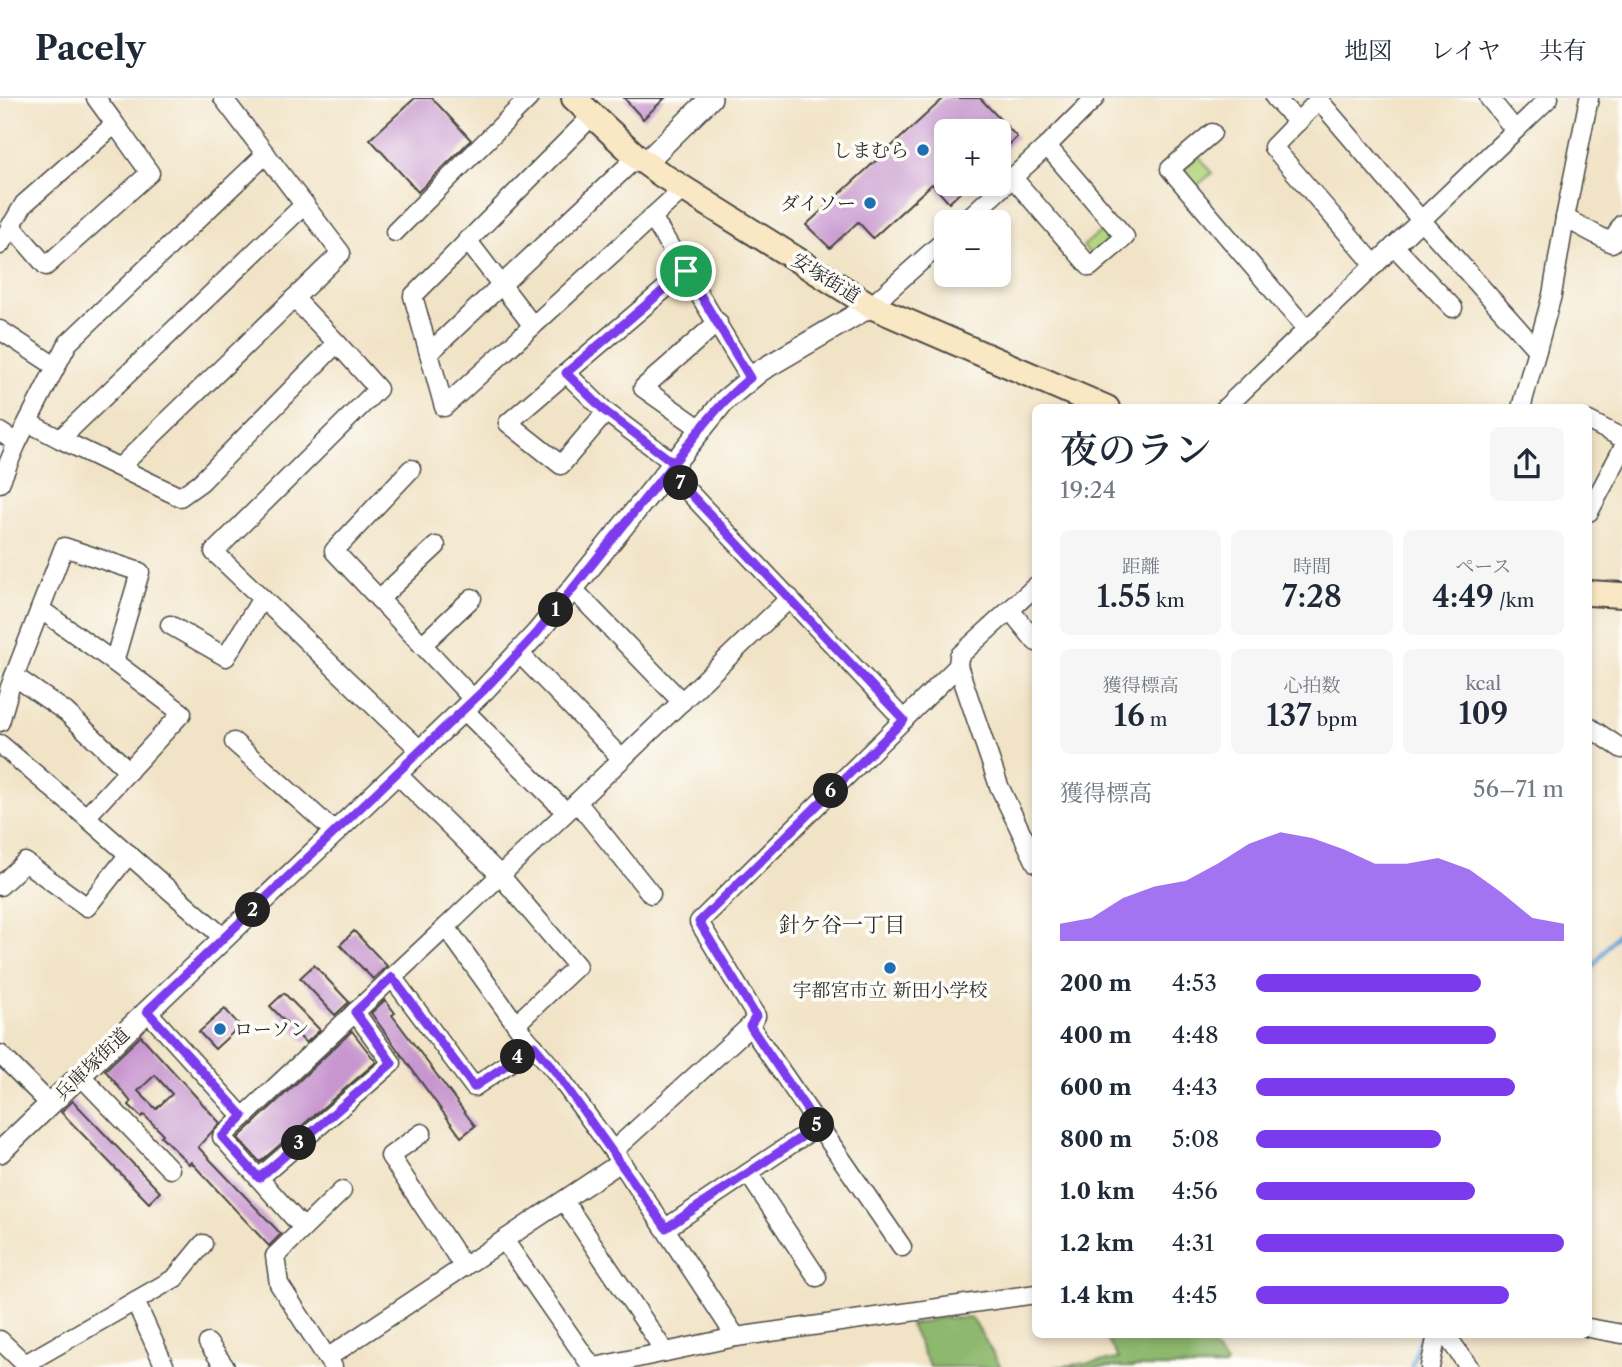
<!DOCTYPE html>
<html lang="ja">
<meta charset="utf-8">
<style>
body{margin:0;font-family:"Libre Caslon Text","Noto Serif JP",serif;background:#f6f6f7;color:#1f2937;height:100vh;display:flex;flex-direction:column;font-size:26px;white-space:nowrap}
*{box-sizing:border-box;margin:0}
p{font-size:23px;color:#747a83}
.icon{flex:none;width:38px;height:38px;fill:none;stroke:currentColor;stroke-width:2;stroke-linecap:round;stroke-linejoin:round}
.map{position:relative;flex:1;overflow:hidden}
.panel{position:absolute;left:1032px;top:306px;width:560px;height:934px;display:flex;flex-direction:column;background:#fff;border-radius:10px;box-shadow:0 4px 10px #0003}
.panel>*{flex:none}
.buttons{position:absolute;left:934px;top:21px;display:grid;gap:14px}
.buttons a{display:grid;place-items:center;width:77px;height:77px;border-radius:10px;background:#fff;box-shadow:0 4px 10px #0003;font-size:35px}
.pin{position:absolute;display:grid;place-items:center;width:60px;height:60px;color:#fff;margin:-30px;border:4px solid #fff;border-radius:50%;box-shadow:0 2px 7px #0007}
.km{position:absolute;width:35px;height:35px;margin:-18px;border-radius:50%;background:#222;color:#fff;font-size:19px;line-height:35px;text-align:center}
.round{display:grid;place-items:center;flex:none;width:74px;height:74px;border-radius:10px;background:#f6f6f7}
.head{display:flex;align-items:center;justify-content:space-between;height:119px;padding:0 28px}
h1{font-size:38px;font-weight:600;line-height:52px}
.metrics{display:grid;grid-template-columns:repeat(3,1fr);gap:10px;height:119px;padding:7px 28px}
.metrics div{display:grid;align-content:center;border-radius:10px;background:#f6f6f7;text-align:center}
.metrics b{font-size:30px;font-weight:600}
.metrics small{font-size:19px;font-weight:400}
.metrics p{font-size:19px}
.chart{height:196px;padding:14px 28px}
.chart p{display:flex;justify-content:space-between}
.chart svg{width:100%;height:126px;margin-top:7px;fill:#7c3aed;opacity:.7}
ul{padding:0 28px;list-style:none;font-size:23px}
li{display:grid;grid-template-columns:112px 84px 1fr;align-items:center;height:52px}
li i{height:18px;border-radius:9px;background:#7c3aed}
header{display:flex;align-items:center;gap:42px;box-sizing:border-box;height:98px;padding:0 35px;background:#fff;border-bottom:2px solid #e0e1e3}
header strong{font-size:33px}
nav{display:flex;gap:38px;margin-inline-start:auto;font-size:24px}
.map>svg:first-child{display:block}
.green{fill:#b3d780;stroke:#6f8156;stroke-width:2}
.forest{fill:#8eb86e;stroke:#5c724c;stroke-width:2}
.lines{fill:none;stroke-linecap:round;stroke-linejoin:round}
.stream{stroke:#62a3d5;stroke-width:4.5}
.building{fill:#c796cf;fill-rule:evenodd}
.minor-casing{stroke:#494742;stroke-width:21}
.tertiary-casing{stroke:#494742;stroke-width:24}
.secondary-casing{stroke:#494742;stroke-width:28}
.minor{stroke:#fff;stroke-width:18}
.tertiary{stroke:#fff;stroke-width:21}
.secondary{stroke:#fae7c3;stroke-width:24}
.route-casing{stroke:#fff;stroke-width:14}
.route{stroke:#7c3aed;stroke-width:9}
.poi-dot{fill:#1f6fb2;stroke:#fdfcf7;stroke-width:2.5}
.labels{text-anchor:middle;dominant-baseline:central;stroke-width:7;stroke-linejoin:round;paint-order:stroke}
.poi-label{font-size:19px;fill:#2b2b2b;stroke:#fdfcf7;text-anchor:end}
.street-label{font-size:19px;fill:#2b2b2b;stroke:#fdfcf7}
.neighbourhood-label{font-size:21px;fill:#2b2b2b;stroke:#fdfcf7}
</style>
<header>
<strong>Pacely</strong>
<nav><a>地図</a><a>レイヤ</a><a>共有</a></nav>
</header>
<div class="map">
<svg width="1622" height="1269" viewBox="0 0 1622 1269">
<rect width="100%" height="100%" fill="#fdfcf7"/>
<filter id="ink" filterUnits="userSpaceOnUse"><feTurbulence type="fractalNoise" baseFrequency=".0143" numOctaves="2"/><feDisplacementMap in="SourceGraphic" scale="14" xChannelSelector="R" yChannelSelector="G"/><feConvolveMatrix kernelMatrix="1 2 1 2 8 2 1 2 1" color-interpolation-filters="sRGB"/></filter>
<filter id="wash" filterUnits="userSpaceOnUse"><feTurbulence type="fractalNoise" baseFrequency=".00686" numOctaves="4" result="noise"/><feDisplacementMap in="SourceGraphic" scale="28" xChannelSelector="R" yChannelSelector="G"/><feGaussianBlur stdDeviation="1.57" result="paint"/><feColorMatrix in="noise" values="0 0 0 0 0 0 0 0 0 0 0 0 0 0 0 0 0 1.4 0 .05"/><feComposite in="paint" operator="in"/></filter>
<g filter="url(#wash)">
<rect width="100%" height="100%" fill="#f1e3c6"/>
<g class="green">
<polygon points="1199,58 1212,75 1193,91 1184,79 1183,71"/>
<polygon points="1106,129 1113,137 1113,143 1096,158 1090,156 1083,148"/>
</g>
<g class="forest">
<polygon points="940,1220 972,1220 1001,1269 930,1269 910,1227"/>
<polygon points="1104,1237 1202,1237 1227,1266 1225,1269 1054,1269 1119,1261"/>
</g>
<g class="lines">
<g class="stream">
<polyline points="1589,874 1622,830"/>
<polyline points="1411,1269 1421,1237"/>
</g>
</g>
<g id="blocks">
<g class="building">
<polygon points="415,0 432,0 471,42 418,94 370,41"/>
<polygon points="624,0 665,0 643,21"/>
<polygon points="944,0 980,0 1017,39 999,57 999,33 947,33 947,86 969,86 949,105 932,86 873,140 858,124 830,150 806,127"/>
<polygon points="354,833 387,868 373,881 340,847"/>
<polygon points="314,867 349,904 335,917 300,880"/>
<polygon points="284,895 320,932 306,945 270,908"/>
<polygon points="385,902 395,915 392,917 475,1028 461,1039 371,915"/>
<polygon points="225,911 240,928 215,951 199,934"/>
<polygon points="352,933 376,964 260,1064 238,1040"/>
<path d="M141,938L220,1025L198,1049L281,1136L269,1148L191,1064L189,1066L161,1038L163,1036L144,1017L141,1019L129,1007L131,1004L105,972ZM155,977L172,996L156,1011L138,993Z"/>
<polygon points="73,1003 160,1094 149,1105 61,1014"/>
</g>
</g>
</g>
<g filter="url(#ink)">
<use href="#blocks" fill-opacity="0" stroke="#494742" stroke-width="2"/>
<g class="lines">
<g class="minor-casing">
<g id="minor">
<polyline points="1275,0 1298,24"/>
<polyline points="1317,0 1421,122 1537,252"/>
<polyline points="1489,0 1515,32"/>
<polyline points="1319,2 1273,49 1375,167"/>
<polyline points="592,18 413,198 444,309 683,91"/>
<polyline points="1212,35 1170,71 1307,232"/>
<polyline points="1013,80 1090,169 1125,139 1047,48"/>
<polyline points="652,119 750,280"/>
<polyline points="1565,120 1612,145 1622,126"/>
<polyline points="964,124 1047,48 1095,0"/>
<polyline points="11,127 46,168 150,75 115,26"/>
<polyline points="395,134 529,0"/>
<polyline points="467,142 533,228"/>
<polyline points="0,147 24,106 115,26 96,0"/>
<polyline points="1394,148 1453,210"/>
<polyline points="294,200 337,245"/>
<polyline points="871,208 947,140"/>
<polyline points="0,232 55,268"/>
<polyline points="429,255 637,59"/>
<polyline points="566,275 508,325 561,367 606,314"/>
<polyline points="1225,310 1549,0"/>
<polyline points="1521,310 1552,197 1565,120 1589,0"/>
<polyline points="1589,323 1622,340"/>
<polyline points="29,325 60,341 305,106"/>
<polyline points="701,331 643,290 718,224"/>
<polyline points="0,334 17,345"/>
<polyline points="60,341 180,399 201,384 337,245 378,291 214,454 420,652"/>
<polyline points="674,365 606,314 566,275 686,173"/>
<polyline points="120,369 341,155 223,0"/>
<polyline points="411,371 334,453 474,602"/>
<polyline points="668,372 904,622"/>
<polyline points="0,385 17,345 68,245 266,56"/>
<polyline points="1589,414 1622,352"/>
<polyline points="573,491 682,604"/>
<polyline points="379,501 436,448"/>
<polyline points="40,511 114,564"/>
<polyline points="1010,512 1036,544"/>
<polyline points="170,527 226,559 262,500"/>
<polyline points="422,547 472,500"/>
<polyline points="519,555 622,661"/>
<polyline points="958,568 959,558 1036,488"/>
<polyline points="14,578 66,614 129,673"/>
<polyline points="464,612 566,714"/>
<polyline points="0,624 10,589 64,449 140,474 114,564 182,615 86,719 224,840"/>
<polyline points="1589,629 1622,651"/>
<polyline points="234,644 335,734"/>
<polyline points="0,646 86,719"/>
<polyline points="397,676 500,777 577,868 516,926"/>
<polyline points="577,704 790,500"/>
<polyline points="0,788 25,764 87,809 129,756"/>
<polyline points="651,796 577,704 446,829 523,936 555,973 621,1064 736,1239"/>
<polyline points="392,879 474,989 534,948"/>
<polyline points="147,913 243,1019"/>
<polyline points="750,928 902,1149"/>
<polyline points="0,956 50,1006"/>
<polyline points="80,977 170,1071"/>
<polyline points="422,1035 390,1058 464,1169"/>
<polyline points="613,1053 750,928 756,918 699,824 958,568 999,688 1036,765"/>
<polyline points="748,1075 817,1179"/>
<polyline points="259,1080 392,965 355,914"/>
<polyline points="564,1103 665,1254"/>
<polyline points="303,1130 222,1039 446,829"/>
<polyline points="666,1130 818,1028"/>
<polyline points="504,1142 592,1269"/>
<polyline points="135,1203 165,1269"/>
<polyline points="1589,1230 1622,1236"/>
<polyline points="1444,1237 1449,1241 1469,1269"/>
<polyline points="0,1242 25,1266 175,1180 203,1146"/>
<polyline points="208,1245 225,1269"/>
<polyline points="327,1260 621,1064"/>
<polyline points="333,1269 279,1186 275,1158 342,1093"/>
<polyline points="595,1269 736,1239 1036,1196"/>
<polyline points="1430,1269 1437,1237"/>
</g>
</g>
<g class="tertiary-casing">
<g id="tertiary">
<polyline points="645,65 711,0"/>
<polyline points="0,1054 484,592 537,535 724,303 760,273 871,208"/>
</g>
</g>
<g class="secondary-casing">
<g id="secondary">
<polyline points="574,0 637,59 662,77 871,208 1107,310"/>
<polyline points="1589,495 1622,497"/>
</g>
</g>
<use href="#minor" class="minor"/>
<use href="#tertiary" class="tertiary"/>
<use href="#secondary" class="secondary"/>
</g>
</g>
<g class="lines" filter="url(#ink)">
<g class="route-casing">
<path id="route" d="M686,173L750,280C718,305 694,340 668,372L537,535L484,592L147,913L243,1018L222,1039L259,1080L392,965L355,914L392,879L474,989L534,948L555,973L666,1130L818,1028L750,928L756,918L699,824L904,622L668,372L674,365L606,314L566,275L686,173"/>
</g>
<use href="#route" class="route"/>
</g>
<g class="poi-dot">
<circle cx="923" cy="52" r="7"/>
<circle cx="870" cy="105" r="7"/>
<circle cx="890" cy="870" r="7"/>
<circle cx="220" cy="931" r="7"/>
</g>
<g class="labels">
<g class="poi-label">
<text x="909" y="52">しまむら</text>
<text x="856" y="105">ダイソー</text>
<text x="890" y="892" text-anchor="middle">宇都宮市立 新田小学校</text>
<text x="234" y="931" text-anchor="start">ローソン</text>
</g>
<g class="street-label">
<text transform="translate(826 180) rotate(32)">安塚街道</text>
<text transform="translate(92 966) rotate(-44)">兵庫塚街道</text>
</g>
<g class="neighbourhood-label">
<text x="842" y="826">針ケ谷一丁目</text>
</g>
</g>
</svg>
<div class="buttons">
<a>+</a>
<a>−</a>
</div>
<div class="pin" style="left:686px;top:173px;background:#1e9e55"><svg class="icon" aria-label="arrive" viewBox="0 0 24 24"><path d="M6 21V4h12l-3 4 3 4H6"/></svg></div>
<b class="km" style="left:556px;top:512px">1</b>
<b class="km" style="left:253px;top:812px">2</b>
<b class="km" style="left:299px;top:1045px">3</b>
<b class="km" style="left:518px;top:959px">4</b>
<b class="km" style="left:817px;top:1027px">5</b>
<b class="km" style="left:831px;top:693px">6</b>
<b class="km" style="left:681px;top:385px">7</b>
<section class="panel">
<div class="head"><div><h1>夜のラン</h1><p>19:24</p></div><a class="round"><svg class="icon" aria-label="share" viewBox="0 0 24 24"><path d="M12 15V3M7 8l5-5 5 5M5 13v7h14v-7"/></svg></a></div>
<div class="metrics">
<div><p>距離</p><b>1.55<small> km</small></b></div>
<div><p>時間</p><b>7:28</b></div>
<div><p>ペース</p><b>4:49<small> /km</small></b></div>
</div>
<div class="metrics">
<div><p>獲得標高</p><b>16<small> m</small></b></div>
<div><p>心拍数</p><b>137<small> bpm</small></b></div>
<div><p>kcal</p><b>109</b></div>
</div>
<div class="chart"><p><span>獲得標高</span>56–71 m</p>
<svg viewBox="0 0 160 44" preserveAspectRatio="none"><path d="M0 44V38L10 36L20 29L30 25L40 23L50 17L60 10L70 6L80 8L90 12L100 17L110 17L120 15L130 19L140 27L150 36L160 38V44z"/></svg>
</div>
<ul>
<li><b>200 m</b>4:53<i style="width:73%"></i></li>
<li><b>400 m</b>4:48<i style="width:78%"></i></li>
<li><b>600 m</b>4:43<i style="width:84%"></i></li>
<li><b>800 m</b>5:08<i style="width:60%"></i></li>
<li><b>1.0 km</b>4:56<i style="width:71%"></i></li>
<li><b>1.2 km</b>4:31<i style="width:100%"></i></li>
<li><b>1.4 km</b>4:45<i style="width:82%"></i></li>
</ul>
</section>
</div>
